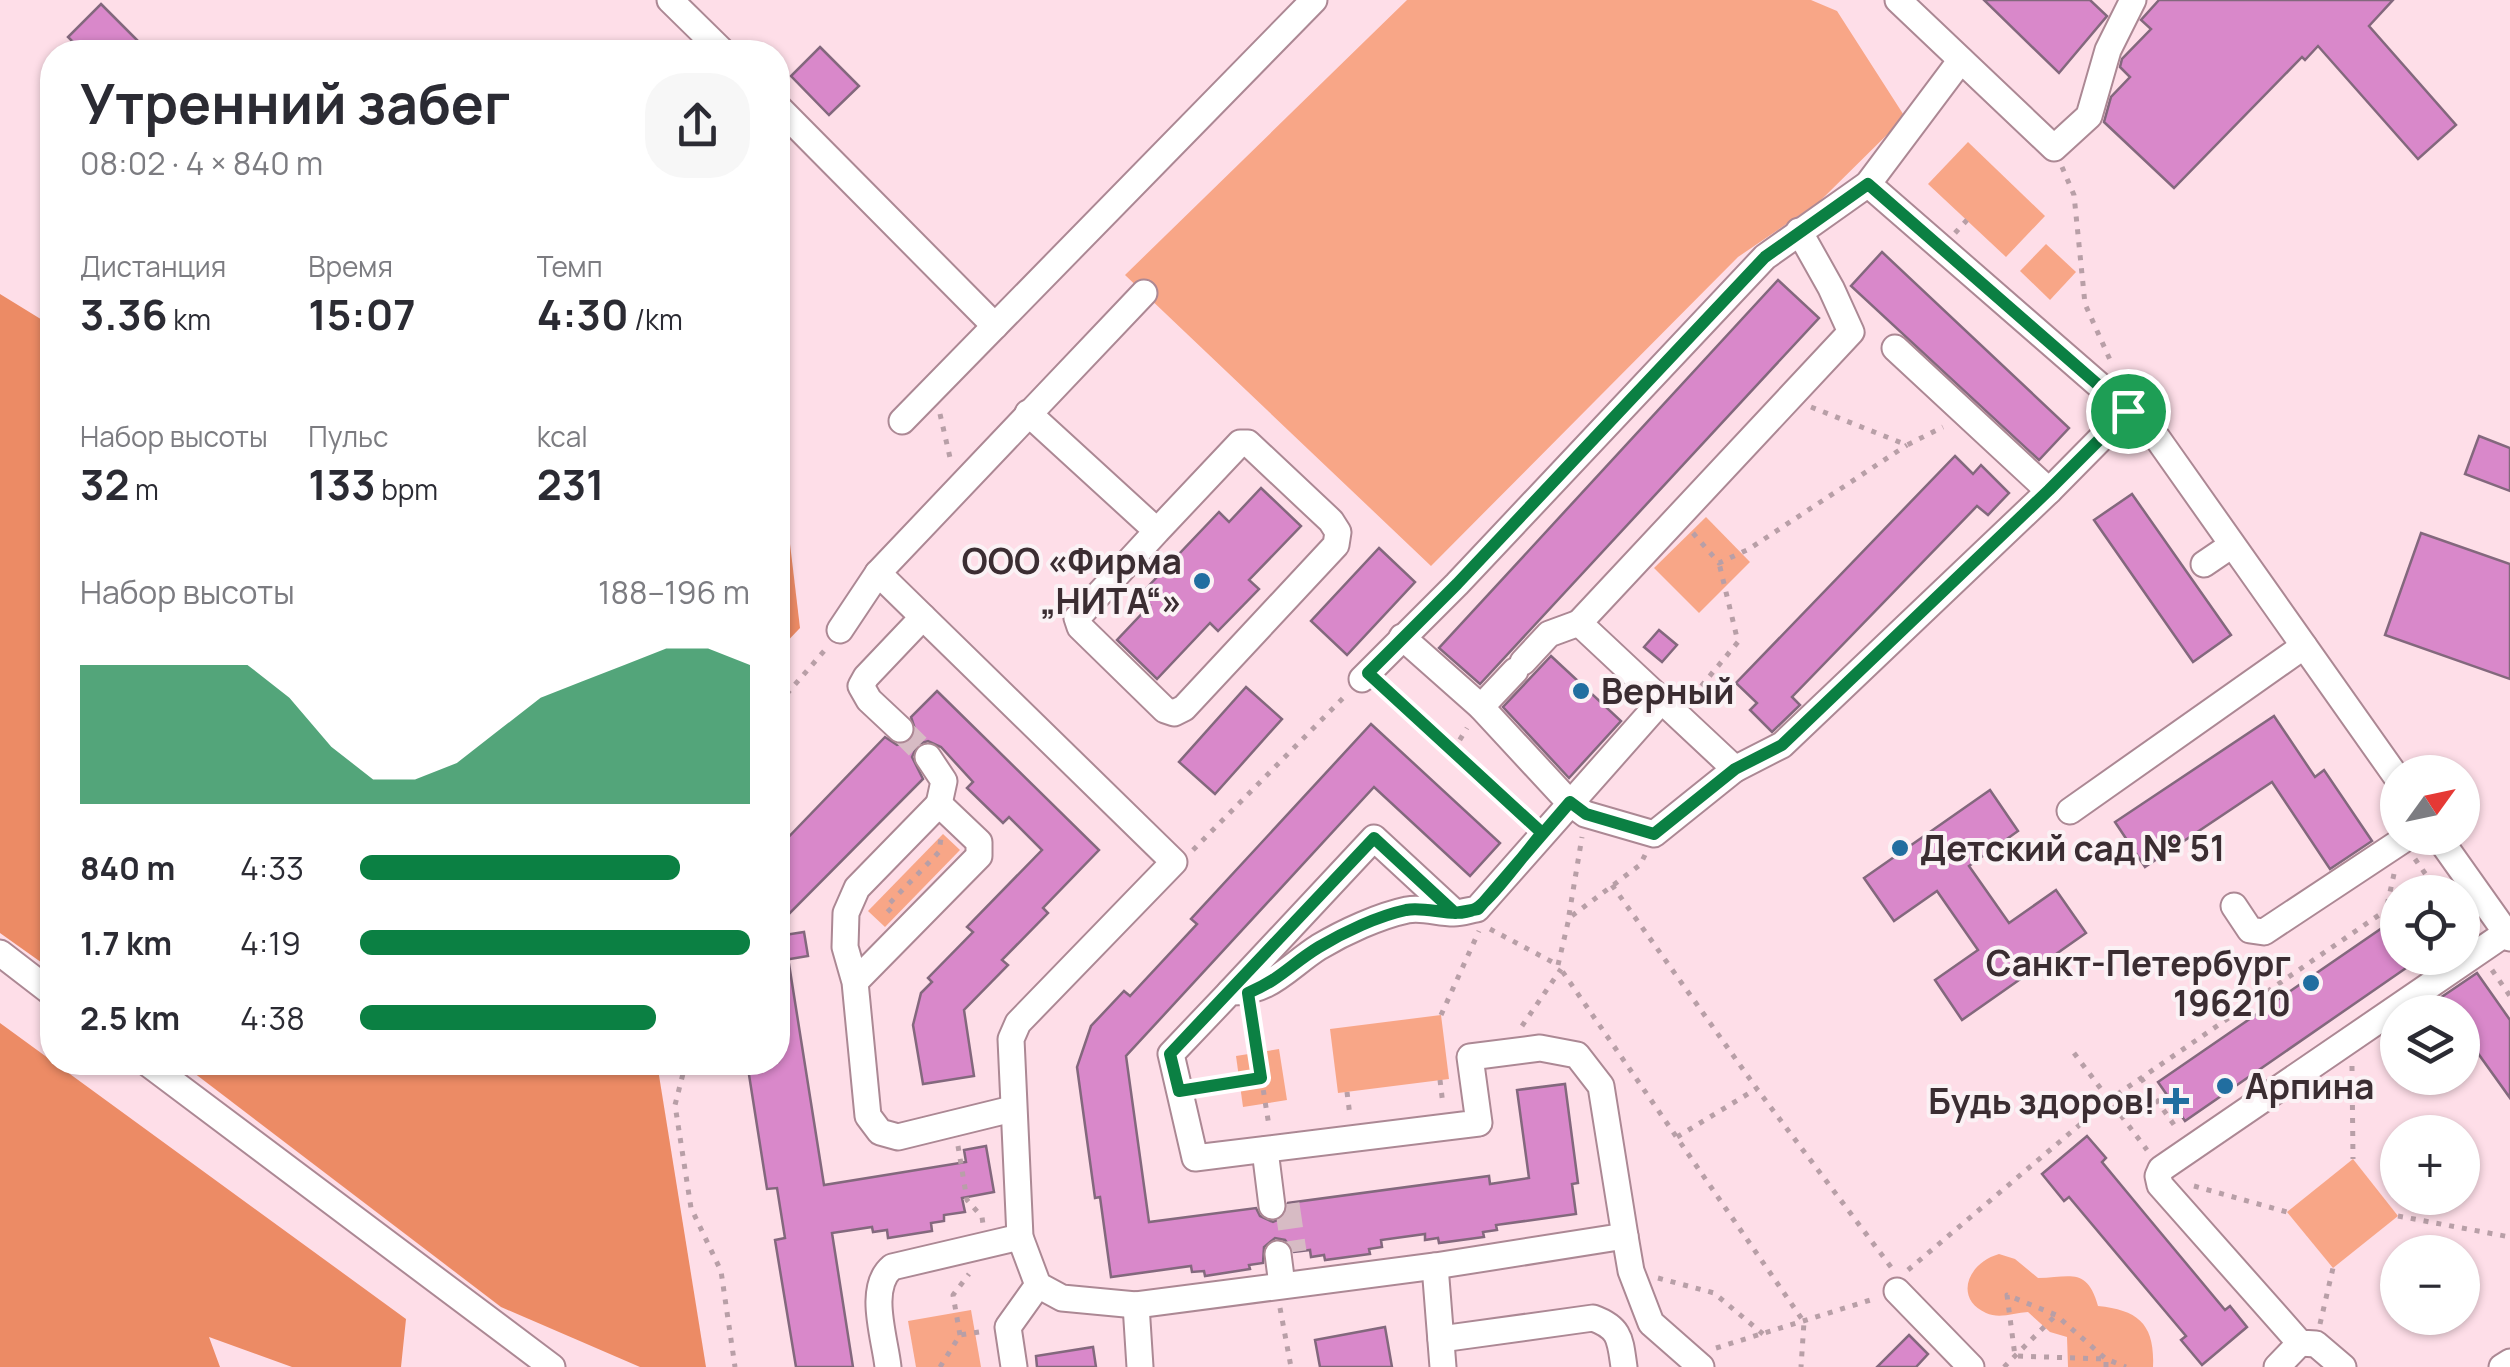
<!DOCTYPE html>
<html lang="ru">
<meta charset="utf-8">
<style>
body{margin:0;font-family:Manrope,sans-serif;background:#f7f7f7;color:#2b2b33;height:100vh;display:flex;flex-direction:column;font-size:38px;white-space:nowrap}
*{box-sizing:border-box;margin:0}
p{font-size:32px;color:#7c7c81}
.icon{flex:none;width:55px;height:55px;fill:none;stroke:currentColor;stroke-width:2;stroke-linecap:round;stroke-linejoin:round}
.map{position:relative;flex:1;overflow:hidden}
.drawer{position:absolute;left:40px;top:40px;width:750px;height:1035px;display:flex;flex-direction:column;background:#fff;border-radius:40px;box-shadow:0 2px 8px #0004}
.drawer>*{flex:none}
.needle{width:65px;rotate:57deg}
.tools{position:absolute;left:2380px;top:755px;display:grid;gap:20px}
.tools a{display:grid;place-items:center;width:100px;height:100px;border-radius:50%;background:#fff;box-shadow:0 2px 8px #0004;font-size:50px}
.pin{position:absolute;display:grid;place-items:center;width:85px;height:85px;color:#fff;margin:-42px;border:5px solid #fff;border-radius:50%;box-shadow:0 2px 10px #0007}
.round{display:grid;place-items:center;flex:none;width:105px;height:105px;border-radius:40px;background:#f7f7f7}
.overview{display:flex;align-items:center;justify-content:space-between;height:170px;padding:0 40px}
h1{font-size:55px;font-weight:700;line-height:75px}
.figures{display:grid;grid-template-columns:repeat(3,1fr);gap:15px;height:170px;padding:10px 40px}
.figures div{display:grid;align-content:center}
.figures b{font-size:42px;font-weight:700}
.figures small{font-size:28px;font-weight:400}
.figures p{font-size:28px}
.chart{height:280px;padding:20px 40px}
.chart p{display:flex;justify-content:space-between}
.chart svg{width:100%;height:180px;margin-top:10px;fill:#0b8043;opacity:.7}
ul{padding:0 40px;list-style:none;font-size:32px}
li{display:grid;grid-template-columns:160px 120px 1fr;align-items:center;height:75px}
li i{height:25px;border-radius:12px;background:#0b8043}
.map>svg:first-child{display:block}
.green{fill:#f8a687}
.forest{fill:#ec8b65}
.building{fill:#d988ca;stroke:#83687d;stroke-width:2.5}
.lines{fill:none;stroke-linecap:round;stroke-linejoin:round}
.minor-tunnel{stroke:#d7bbc4;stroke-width:25;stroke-dasharray:25 12;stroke-linecap:butt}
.minor-casing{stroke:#ac8894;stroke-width:29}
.path{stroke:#b89fa7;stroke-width:5;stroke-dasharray:5 8;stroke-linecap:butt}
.minor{stroke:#fff;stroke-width:25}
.route-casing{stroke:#fff;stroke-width:20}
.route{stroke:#0b8043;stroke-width:12}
.poi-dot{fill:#216ea0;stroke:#fbf2f5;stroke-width:4}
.labels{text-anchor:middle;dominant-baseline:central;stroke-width:8;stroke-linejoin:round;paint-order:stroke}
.poi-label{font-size:35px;font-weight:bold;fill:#3b2d32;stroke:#fbf2f5;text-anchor:end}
</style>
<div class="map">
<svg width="2510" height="1367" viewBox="0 0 2510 1367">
<rect width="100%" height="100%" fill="#fedee8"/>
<g class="green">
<polygon points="1407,0 1811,0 1837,11 1905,117 1819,202 1738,257 1431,566 1125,275"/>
<polygon points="1968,142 2045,216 2006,257 1928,184"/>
<polygon points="2046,244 2076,272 2050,300 2020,271"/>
<polygon points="1706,517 1750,562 1699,613 1654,568"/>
<polygon points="943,834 960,850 885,927 868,911"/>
<polygon points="1441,1015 1449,1079 1338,1093 1330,1029"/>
<polygon points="1279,1049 1287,1100 1243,1107 1236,1056"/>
<polygon points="2353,1159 2398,1216 2333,1268 2287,1212"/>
<path d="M1999,1254L2015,1259L2038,1278C2069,1278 2087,1266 2098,1306C2139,1310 2155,1325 2153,1367H2068L2067,1337L2050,1332L2028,1312C2014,1313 1999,1319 1986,1313C1954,1299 1967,1263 1999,1254Z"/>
<polygon points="971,1310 981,1367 916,1367 908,1321"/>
</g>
<g class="forest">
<polygon points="0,294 52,326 52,970 0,933"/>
<polygon points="778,477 783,485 800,628 778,651"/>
<polygon points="0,1023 406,1319 401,1367 292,1367 209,1337 220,1367 0,1367"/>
<polygon points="181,1063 657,1063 706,1367 640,1367 501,1307"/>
</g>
<g class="building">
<polygon points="1984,0 2090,0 2107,16 2059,73"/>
<polygon points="2159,0 2393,0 2369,26 2456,125 2418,159 2318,46 2305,60 2302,57 2174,188 2104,122 2111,97 2130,77 2120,67 2122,59 2151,29 2141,20"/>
<polygon points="101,4 149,52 83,52 68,37"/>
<polygon points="820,47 859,86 829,115 791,76"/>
<polygon points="1882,252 2069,428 2039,460 1851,286"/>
<polygon points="1778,280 1819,318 1480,684 1439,648"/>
<polygon points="2479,436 2510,448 2510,491 2465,474"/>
<polygon points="1955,456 1973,474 1981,465 2009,493 1988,515 1977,506 1792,697 1800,705 1772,732 1750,710 1757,703 1736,683"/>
<polygon points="1261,488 1301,526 1249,580 1259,589 1218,631 1210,623 1157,679 1117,640 1150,605 1140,595 1219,512 1229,522"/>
<polygon points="2132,494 2231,635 2193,662 2094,520"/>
<polygon points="2421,533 2510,564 2510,679 2385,635"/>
<polygon points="1379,548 1415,582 1347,655 1311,621"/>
<polygon points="1659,630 1677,645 1662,662 1644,647"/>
<polygon points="1551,656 1621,721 1569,778 1503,707"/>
<polygon points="1246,687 1282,719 1215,794 1179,762"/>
<polygon points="937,691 1099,850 1043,908 1048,913 1002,960 1008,965 964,1010 974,1076 923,1084 913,1025 921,993 932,982 928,978 973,932 967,927 1042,850 1009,817 1003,823 967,788 973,782 941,747 928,741 918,744 912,757 923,779 778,925 778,848 885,737 897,745 911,741 916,732 911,717"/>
<polygon points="2274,716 2315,777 2324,770 2372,841 2330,869 2272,782 2145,867 2115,822"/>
<polygon points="1371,724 1500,843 1470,876 1374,787 1126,1056 1149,1222 1256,1208 1260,1216 1273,1222 1282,1218 1288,1203 1489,1176 1490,1184 1529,1178 1517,1090 1565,1084 1578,1183 1572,1184 1576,1214 1496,1225 1497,1230 1483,1232 1484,1237 1439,1243 1438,1238 1425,1240 1425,1234 1381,1240 1382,1247 1369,1249 1370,1254 1325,1260 1324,1255 1311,1257 1310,1250 1294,1252 1285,1240 1275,1238 1264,1247 1263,1263 1249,1265 1250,1269 1205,1276 1204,1271 1192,1272 1191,1266 1111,1277 1100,1197 1095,1198 1077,1067 1091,1026 1124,991 1130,996 1197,924 1191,919"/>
<polygon points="1990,790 2018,831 1969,866 2009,923 2056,890 2086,933 1962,1020 1935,980 1978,950 1937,891 1894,921 1864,878"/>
<polygon points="2382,928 2398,950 2398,958 2403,958 2409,966 2185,1121 2158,1082"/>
<polygon points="804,932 808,956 778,961 778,936"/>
<polygon points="789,964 824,1185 966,1162 964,1150 986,1146 994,1192 962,1198 965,1212 944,1215 944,1221 931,1223 932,1231 888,1238 887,1230 873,1232 872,1227 832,1233 853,1367 796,1367 775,1240 785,1238 777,1188 767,1189 747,1062 778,1062 778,965"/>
<polygon points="2477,973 2510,1020 2510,1098 2462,1031 2462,1012 2450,1012 2440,998"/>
<polygon points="2087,1136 2106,1158 2102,1162 2145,1214 2225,1310 2230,1306 2247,1327 2202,1365 2181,1340 2186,1336 2069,1197 2064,1201 2042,1174"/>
<polygon points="1385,1327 1392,1367 1320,1367 1315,1340"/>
<polygon points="1909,1335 1928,1354 1916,1367 1877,1367"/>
<polygon points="1093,1347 1096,1367 1037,1367 1036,1356"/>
</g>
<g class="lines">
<g class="minor-tunnel">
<polyline points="900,729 928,757"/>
<polyline points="1287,1204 1294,1252"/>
</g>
<g class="minor-casing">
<g id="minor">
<polyline points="670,0 723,52"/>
<polyline points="1898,0 2054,148 2089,116 2108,50 2133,0"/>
<polyline points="778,107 995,326"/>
<polyline points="1868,184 2153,432 2398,779"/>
<polyline points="1895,348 2049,491"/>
<polyline points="1028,413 1157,531 1077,618 1080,627 1165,710 1174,713 1184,708 1336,545 1338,532 1331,521 1248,443 1240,443 1157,531"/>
<polyline points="902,421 1314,0"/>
<polyline points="2204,564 2232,545"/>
<polyline points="878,573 1174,862 1018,1023 1011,1039 1020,1237 1038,1285 1062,1298 1136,1305 1435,1266 1443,1367"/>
<polyline points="840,630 878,573 1144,293"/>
<polyline points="1402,637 1481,707 1569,802 1585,814 1654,834 1735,769 1782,745 2049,491 2128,411"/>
<polyline points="1523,662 1549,634 1579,623"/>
<polyline points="1362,679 1457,584 1765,257 1868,184 1961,60"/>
<polyline points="1481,707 1515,671"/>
<polyline points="900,729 869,700 861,686 866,677 923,617"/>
<polyline points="928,757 944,781 939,804"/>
<polyline points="1735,769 1579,623 1851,332 1831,288 1799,231"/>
<polyline points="2070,811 2304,646"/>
<polyline points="2439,838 2510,938"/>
<polyline points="2234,906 2250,930 2264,932 2406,838"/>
<polyline points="0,953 52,993"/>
<polyline points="855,982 979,856 979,842 939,804 857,888 846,913 845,947 855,982 868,1116 880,1132 898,1137 1012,1109"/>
<polyline points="1230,992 1374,838 1454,912"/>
<polyline points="146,1062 552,1367"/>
<polyline points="1265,1150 1272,1206"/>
<polyline points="1625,1236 1631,1271 1651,1323 1701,1367"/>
<polyline points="1278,1254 1282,1285"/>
<path d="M1435,1266L1625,1236L1601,1086L1577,1055L1540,1048L1470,1057L1479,1123L1195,1158L1171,1054L1230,992C1269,994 1289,966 1319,947C1344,932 1379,916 1407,910C1423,907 1438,913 1454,913C1462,913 1470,910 1477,909L1662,700"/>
<polyline points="1897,1291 1971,1367"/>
<polyline points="1136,1305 1140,1367"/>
<path d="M1441,1339L1593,1318C1621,1328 1620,1340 1624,1367"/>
<path d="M888,1367C885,1338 867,1288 892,1267L1020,1237"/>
<polyline points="1014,1367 1008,1327 1038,1285"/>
<polyline points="2277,1367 2300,1343"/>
<polyline points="2343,1367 2316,1344 2300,1343 2160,1185 2158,1176 2161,1169 2506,933"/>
<polyline points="2502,1367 2510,1362"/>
</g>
</g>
<g class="path">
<polyline points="2062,167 2074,195 2085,304 2111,362"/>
<polyline points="1955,233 1967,220"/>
<polyline points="1811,407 1907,445 1943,427"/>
<polyline points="940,414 951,462"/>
<polyline points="1693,533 1719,563 1749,549 1907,445"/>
<polyline points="1386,690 1525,818"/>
<polyline points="1693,696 1738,642 1719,563"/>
<polyline points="778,704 825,650"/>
<polyline points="1453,751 1467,728"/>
<polyline points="1193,850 1347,694"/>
<polyline points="1645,855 1640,865 1569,918 1558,965 1804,1322 1801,1367"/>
<polyline points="2415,859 2438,892"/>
<polyline points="2394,874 2386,910 2398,927"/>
<polyline points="1612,885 1757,1089 1891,1267"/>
<polyline points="2412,892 2430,880"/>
<polyline points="891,912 886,907 939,852 941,838"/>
<polyline points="1569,915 1582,837"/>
<polyline points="1490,929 1558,965"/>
<polyline points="2492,970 2510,996"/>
<polyline points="1251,1013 1269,1126"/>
<polyline points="1441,1015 1479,931"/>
<polyline points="1522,1026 1561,969"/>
<polyline points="2074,1053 2147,1150"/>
<polyline points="686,1062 675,1105 691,1208 721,1271 735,1367"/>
<polyline points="2352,1066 2353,1159"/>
<polyline points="2141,1078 2177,1129"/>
<polyline points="1440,1080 1443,1105"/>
<polyline points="1202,1087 1260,1078"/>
<polyline points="1347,1092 1350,1116"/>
<polyline points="1677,1137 1756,1089"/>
<polyline points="958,1146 967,1200 982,1217 983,1224"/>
<polyline points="2194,1186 2287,1212"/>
<polyline points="2398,1216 2510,1237"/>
<polyline points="1908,1270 2109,1100 2398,902"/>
<polyline points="1658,1278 1714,1293 1763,1334"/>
<polyline points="1280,1308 1291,1367"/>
<polyline points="2320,1324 2333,1268"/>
<polyline points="960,1335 953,1295 969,1274"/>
<polyline points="1716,1348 1877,1298"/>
<polyline points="940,1367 960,1335 985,1331"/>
<polyline points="2004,1367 2055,1316"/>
<polyline points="2106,1367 2106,1359 2015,1356 2007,1295 2056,1315 2106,1359 2126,1367"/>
</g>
<use href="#minor" class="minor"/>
</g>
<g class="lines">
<g class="route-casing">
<path id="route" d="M2128,411L2049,490L1782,745L1735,769L1654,834L1586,814L1570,802L1478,909L1455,913L1374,838L1170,1054L1179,1091L1261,1078L1248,993C1281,979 1291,964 1319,947C1344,932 1378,916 1406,910C1429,906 1454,919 1475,909C1489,903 1529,848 1542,833L1368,673L1457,584L1765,257L1868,184L2128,411"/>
</g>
<use href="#route" class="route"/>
</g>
<g class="poi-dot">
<circle cx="1202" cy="581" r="10"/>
<circle cx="1581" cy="691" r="10"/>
<circle cx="1900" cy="848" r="10"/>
<circle cx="2311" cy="983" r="10"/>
<circle cx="2225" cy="1086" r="10"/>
<path d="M2171 1086h10v10h10v10h-10v10h-10v-10h-10v-10h10z"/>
</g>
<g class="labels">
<g class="poi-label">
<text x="1182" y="561">ООО «Фирма<tspan x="1182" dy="40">„НИТА“»</tspan></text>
<text x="1601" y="691" text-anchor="start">Верный</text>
<text x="1920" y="848" text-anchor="start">Детский сад № 51</text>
<text x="2291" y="963">Санкт-Петербург<tspan x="2291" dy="40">196210</tspan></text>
<text x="2245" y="1086" text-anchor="start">Арпина</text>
<text x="2156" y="1101">Будь здоров!</text>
</g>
</g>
</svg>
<div class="tools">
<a><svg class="needle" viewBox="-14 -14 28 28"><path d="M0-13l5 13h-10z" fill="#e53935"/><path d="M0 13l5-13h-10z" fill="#7c7c81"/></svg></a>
<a><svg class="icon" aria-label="locate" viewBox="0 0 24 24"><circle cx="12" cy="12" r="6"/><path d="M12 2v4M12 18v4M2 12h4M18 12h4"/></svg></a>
<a><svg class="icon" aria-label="layers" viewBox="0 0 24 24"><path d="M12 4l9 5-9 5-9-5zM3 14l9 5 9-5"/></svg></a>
<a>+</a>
<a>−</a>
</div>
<div class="pin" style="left:2128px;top:411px;background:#1e9e55"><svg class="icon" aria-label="arrive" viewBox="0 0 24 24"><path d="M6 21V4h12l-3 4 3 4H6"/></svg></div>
<section class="drawer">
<div class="overview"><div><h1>Утренний забег</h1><p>08:02 · 4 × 840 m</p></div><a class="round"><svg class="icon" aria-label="share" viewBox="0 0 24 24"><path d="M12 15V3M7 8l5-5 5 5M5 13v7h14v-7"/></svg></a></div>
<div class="figures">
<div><p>Дистанция</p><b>3.36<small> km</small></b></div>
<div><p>Время</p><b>15:07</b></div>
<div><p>Темп</p><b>4:30<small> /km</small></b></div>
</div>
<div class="figures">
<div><p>Набор высоты</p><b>32<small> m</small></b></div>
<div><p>Пульс</p><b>133<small> bpm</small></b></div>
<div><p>kcal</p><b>231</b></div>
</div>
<div class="chart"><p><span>Набор высоты</span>188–196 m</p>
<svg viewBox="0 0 160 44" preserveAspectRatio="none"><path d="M0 44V10L10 10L20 10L30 10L40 10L50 18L60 30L70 38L80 38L90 34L100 26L110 18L120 14L130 10L140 6L150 6L160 10V44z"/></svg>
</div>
<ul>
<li><b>840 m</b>4:33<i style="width:82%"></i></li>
<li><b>1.7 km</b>4:19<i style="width:100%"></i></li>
<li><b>2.5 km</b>4:38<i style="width:76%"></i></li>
</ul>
</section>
</div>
